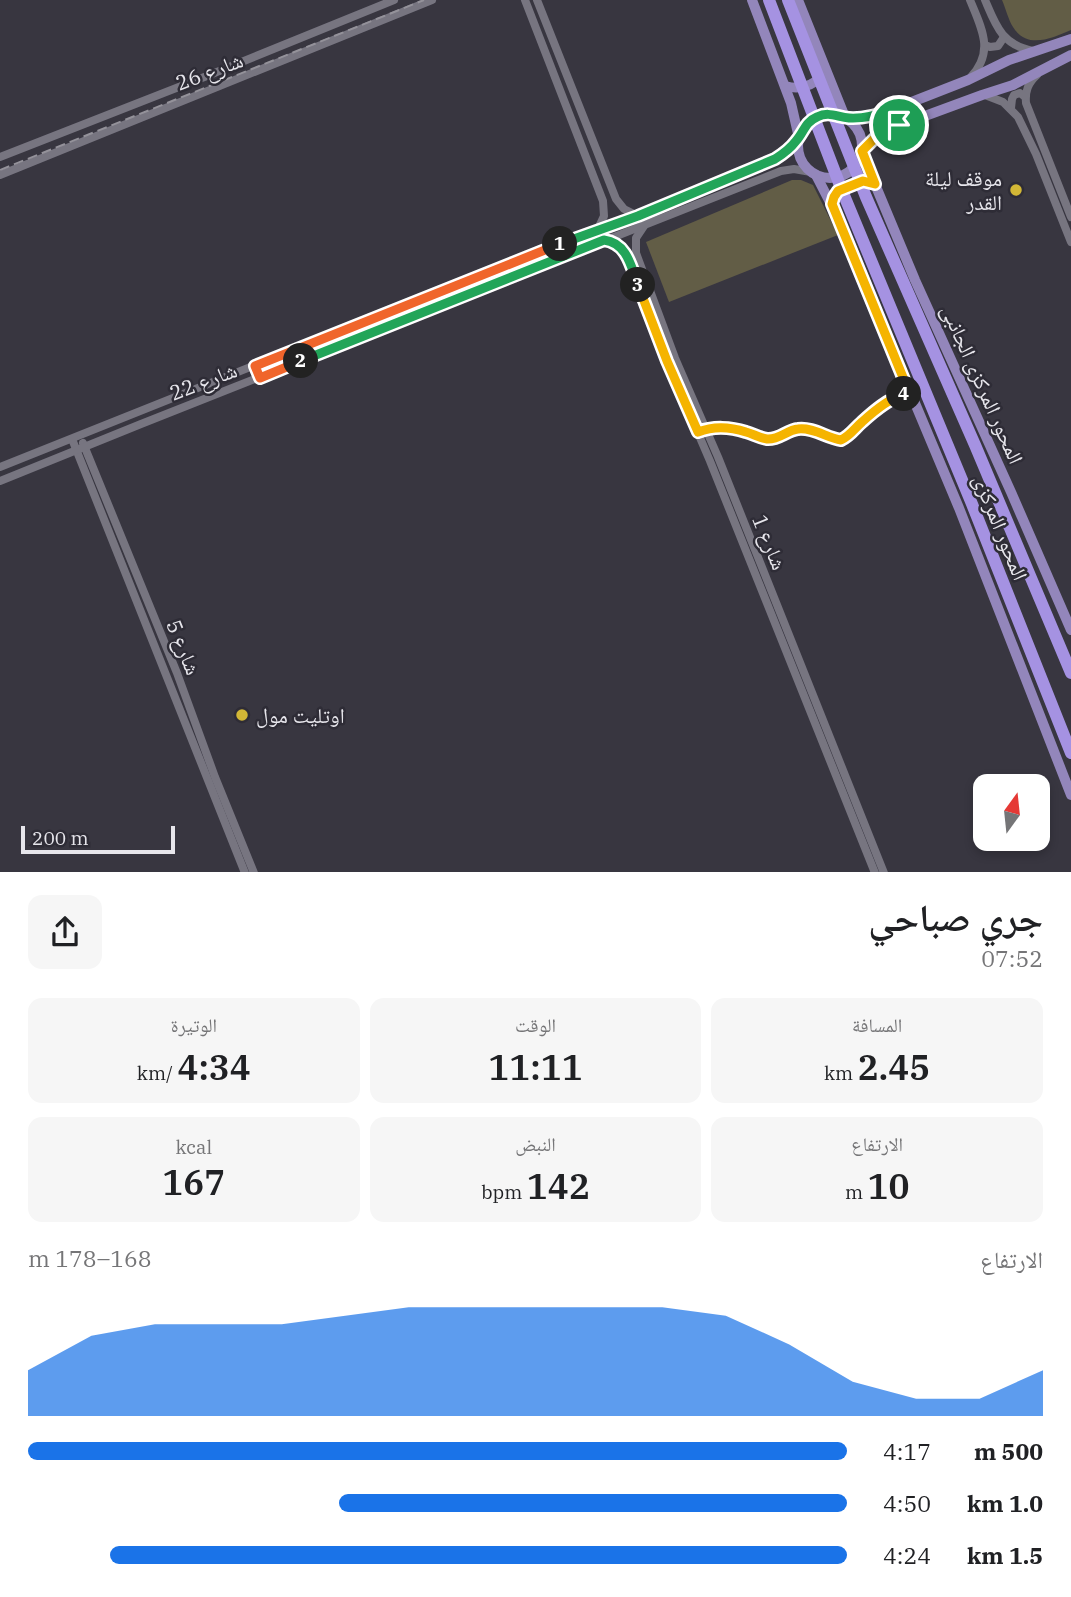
<!DOCTYPE html>
<html lang="ar">
<meta charset="utf-8">
<style>
body{margin:0;font-family:"IBM Plex Serif","Noto Naskh Arabic",serif;background:#f6f6f6;color:#202124;direction:rtl;height:100vh;display:flex;flex-direction:column;font-size:26px;white-space:nowrap}
*{box-sizing:border-box;margin:0}
p{font-size:23px;color:#757577}
.icon{flex:none;width:38px;height:38px;fill:none;stroke:currentColor;stroke-width:2;stroke-linecap:round;stroke-linejoin:round}
.map{position:relative;height:872px;overflow:hidden;direction:ltr}
.panel{display:flex;flex-direction:column;background:#fff;flex:1}
.panel>*{flex:none}
.needle{width:46px;rotate:15deg}
.controls{position:absolute;left:973px;top:774px;display:grid;gap:14px}
.controls a{display:grid;place-items:center;width:77px;height:77px;border-radius:14px;background:#fff;box-shadow:0 4px 10px #0003;font-size:35px}
.scale{position:absolute;left:21px;bottom:18px;width:154px;box-sizing:border-box;padding-left:7px;border:4px solid #e7e6ec;border-top:0;font-size:19px;line-height:24px;white-space:nowrap;color:#e7e6ec;-webkit-text-stroke:5px #2e2c36;paint-order:stroke}
.pin{position:absolute;display:grid;place-items:center;width:60px;height:60px;color:#fff;margin:-30px;border:4px solid #fff;border-radius:50%;box-shadow:0 2px 7px #0007}
.km{position:absolute;width:35px;height:35px;margin:-18px;border-radius:50%;background:#222;color:#fff;font-size:19px;line-height:35px;text-align:center}
.round{display:grid;place-items:center;flex:none;width:74px;height:74px;border-radius:14px;background:#f6f6f6}
.headline{display:flex;align-items:center;justify-content:space-between;height:119px;padding:0 28px}
h1{font-size:38px;font-weight:600;line-height:52px}
.stats{display:grid;grid-template-columns:repeat(3,1fr);gap:10px;height:119px;padding:7px 28px}
.stats div{display:grid;align-content:center;border-radius:14px;background:#f6f6f6;text-align:center}
.stats b{font-size:35px;font-weight:600}
.stats small{font-size:19px;font-weight:400}
.stats p{font-size:19px}
.chart{height:196px;padding:14px 28px}
.chart p{display:flex;justify-content:space-between}
.chart svg{width:100%;height:126px;margin-top:7px;fill:#1a73e8;opacity:.7}
ul{padding:0 28px;list-style:none;font-size:23px}
li{display:grid;grid-template-columns:112px 84px 1fr;align-items:center;height:52px}
li i{height:18px;border-radius:9px;background:#1a73e8}
.map>svg:first-child{display:block}
.green{fill:#625d46}
.lines{fill:none;stroke-linecap:round;stroke-linejoin:round}
.minor{stroke:#777580;stroke-width:8}
.major{stroke:#9386bb;stroke-width:10}
.highway{stroke:#a592e2;stroke-width:12}
.rail{stroke:#94929a;stroke-width:2;stroke-dasharray:10 5;stroke-linecap:butt}
.split-1-casing{stroke:#fff;stroke-width:14}
.split-2-casing{stroke:#fff;stroke-width:14}
.split-3-casing{stroke:#fff;stroke-width:14}
.split-4-casing{stroke:#fff;stroke-width:14}
.split-5-casing{stroke:#fff;stroke-width:14}
.split-1{stroke:#22a559;stroke-width:9}
.split-2{stroke:#f0652b;stroke-width:9}
.split-3{stroke:#22a559;stroke-width:9}
.split-4{stroke:#f5b400;stroke-width:9}
.split-5{stroke:#f5b400;stroke-width:9}
.poi-dot{fill:#d2b736;stroke:#2e2c36;stroke-width:2.5}
.labels{text-anchor:middle;dominant-baseline:central;stroke-width:5;stroke-linejoin:round;paint-order:stroke}
.street-label{font-size:21px;fill:#e7e6ec;stroke:#2e2c36}
.poi-label{font-size:21px;fill:#e7e6ec;stroke:#2e2c36;text-anchor:end}
</style>
<div class="map">
<svg width="1071" height="873" viewBox="0 0 1071 873">
<rect width="100%" height="100%" fill="#383640"/>
<g class="green">
<path d="M1002,0H1071V30C1052,38 1027,50 1013,27C1008,19 1006,9 1002,0Z"/>
<polygon points="792,180 801,180 813,185 838,235 669,302 646,242"/>
</g>
<g class="lines">
<g class="minor">
<polyline points="525,0 603,201 604,216 598,229"/>
<polyline points="537,0 616,199 624,209 638,216"/>
<path d="M985,0C996,26 1002,45 1033,51"/>
<polyline points="985,45 990,47 998,46 1004,37"/>
<path d="M1037,75C1028,83 1025,91 1026,103L1071,217"/>
<path d="M970,78C995,52 982,29 970,0"/>
<polyline points="985,95 1003,102 1018,117 1036,154 1071,242"/>
<polyline points="1011,108 1012,99 1014,95 1020,93 1025,97"/>
<polyline points="0,157 212,74 394,0"/>
<polyline points="0,175 432,0"/>
<polyline points="644,226 636,238 636,253 675,358 718,457 884,873"/>
<polyline points="604,240 618,244 626,254 667,361 710,461 875,873"/>
<path d="M703,430L714,428L739,430L767,439L777,437L795,429H802L841,440L845,439C865,420 883,400 910,392"/>
<polyline points="72,439 245,873"/>
<polyline points="83,443 177,673 215,777 254,873"/>
<polyline points="0,467 516,261 638,216 775,159 788,150 799,138"/>
<polyline points="0,481 141,424 781,171 794,169 811,172"/>
</g>
<g class="major">
<polyline points="752,0 791,103 799,138"/>
<polyline points="798,0 845,117"/>
<path d="M785,86C800,90 811,87 822,76"/>
<circle cx="830" cy="146" r="32"/>
<polyline points="846,118 870,117 881,114 968,80 1009,60 1071,39"/>
<polyline points="862,151 871,141 887,130 982,95 1013,85 1071,55"/>
<polyline points="862,153 915,280 1011,492 1071,630"/>
<polyline points="816,175 834,210 959,508 1071,795"/>
<path d="M832,208C832,188 849,186 865,181"/>
</g>
<g class="highway">
<polyline points="769,0 841,188 972,504 1071,753"/>
<polyline points="788,0 866,197 975,445 1071,673"/>
</g>
<polyline class="rail" points="0,170 424,0"/>
</g>
<g class="lines">
<g class="split-1-casing">
<path id="split-1" d="M560,244L638,216L775,159C783,154 790,149 796,141C804,132 805,122 817,117C829,111 837,117 849,118C864,119 878,115 892,110L899,125"/>
</g>
<g class="split-2-casing">
<polyline id="split-2" points="301,361 260,378 255,366 560,244"/>
</g>
<g class="split-3-casing">
<path id="split-3" d="M301,361L604,240C627,243 631,266 638,285"/>
</g>
<g class="split-4-casing">
<path id="split-4" d="M638,285L667,361L698,432C713,426 731,427 746,432C753,434 760,438 767,439C779,440 787,430 798,429C813,427 827,438 841,440C850,436 855,428 862,422C874,411 888,399 904,394"/>
</g>
<g class="split-5-casing">
<polyline id="split-5" points="899,125 876,137 862,151 875,184 863,181 838,191 834,197 832,204 909,392 904,394"/>
</g>
<use href="#split-1" class="split-1"/>
<use href="#split-2" class="split-2"/>
<use href="#split-3" class="split-3"/>
<use href="#split-4" class="split-4"/>
<use href="#split-5" class="split-5"/>
</g>
<g class="poi-dot">
<circle cx="1016" cy="190" r="7"/>
<circle cx="242" cy="715" r="7"/>
</g>
<g class="labels">
<g class="street-label">
<text transform="translate(209 71) rotate(-21)">شارع 26</text>
<text transform="translate(203 381) rotate(-21)">شارع 22</text>
<text transform="translate(983 384) rotate(66)">المحور المركزى الجانبى</text>
<text transform="translate(1001 527) rotate(68)">المحور المركزى</text>
<text transform="translate(770 542) rotate(68)">شارع 1</text>
<text transform="translate(184 647) rotate(68)">شارع 5</text>
</g>
<g class="poi-label">
<text x="1002" y="178">موقف ليلة<tspan x="1002" dy="24">القدر</tspan></text>
<text x="256" y="715" text-anchor="start">اوتليت مول</text>
</g>
</g>
</svg>
<div class="controls">
<a><svg class="needle" viewBox="-14 -14 28 28"><path d="M0-13l5 13h-10z" fill="#e53935"/><path d="M0 13l5-13h-10z" fill="#757577"/></svg></a>
</div>
<div class="scale">200 m</div>
<div class="pin" style="left:899px;top:125px;background:#1e9e55"><svg class="icon" aria-label="arrive" viewBox="0 0 24 24"><path d="M6 21V4h12l-3 4 3 4H6"/></svg></div>
<b class="km" style="left:560px;top:244px">1</b>
<b class="km" style="left:301px;top:361px">2</b>
<b class="km" style="left:638px;top:285px">3</b>
<b class="km" style="left:904px;top:394px">4</b>
</div>
<section class="panel">
<div class="headline"><div><h1>جري صباحي</h1><p>07:52</p></div><a class="round"><svg class="icon" aria-label="share" viewBox="0 0 24 24"><path d="M12 15V3M7 8l5-5 5 5M5 13v7h14v-7"/></svg></a></div>
<div class="stats">
<div><p>المسافة</p><b>2.45<small> km</small></b></div>
<div><p>الوقت</p><b>11:11</b></div>
<div><p>الوتيرة</p><b>4:34<small> /km</small></b></div>
</div>
<div class="stats">
<div><p>الارتفاع</p><b>10<small> m</small></b></div>
<div><p>النبض</p><b>142<small> bpm</small></b></div>
<div><p>kcal</p><b>167</b></div>
</div>
<div class="chart"><p><span>الارتفاع</span>168–178 m</p>
<svg viewBox="0 0 160 44" preserveAspectRatio="none"><path d="M0 44V28L10 16L20 12L30 12L40 12L50 9L60 6L70 6L80 6L90 6L100 6L110 9L120 19L130 32L140 38L150 38L160 28V44z"/></svg>
</div>
<ul>
<li><b>500 m</b>4:17<i style="width:100%"></i></li>
<li><b>1.0 km</b>4:50<i style="width:62%"></i></li>
<li><b>1.5 km</b>4:24<i style="width:90%"></i></li>
</ul>
</section>
